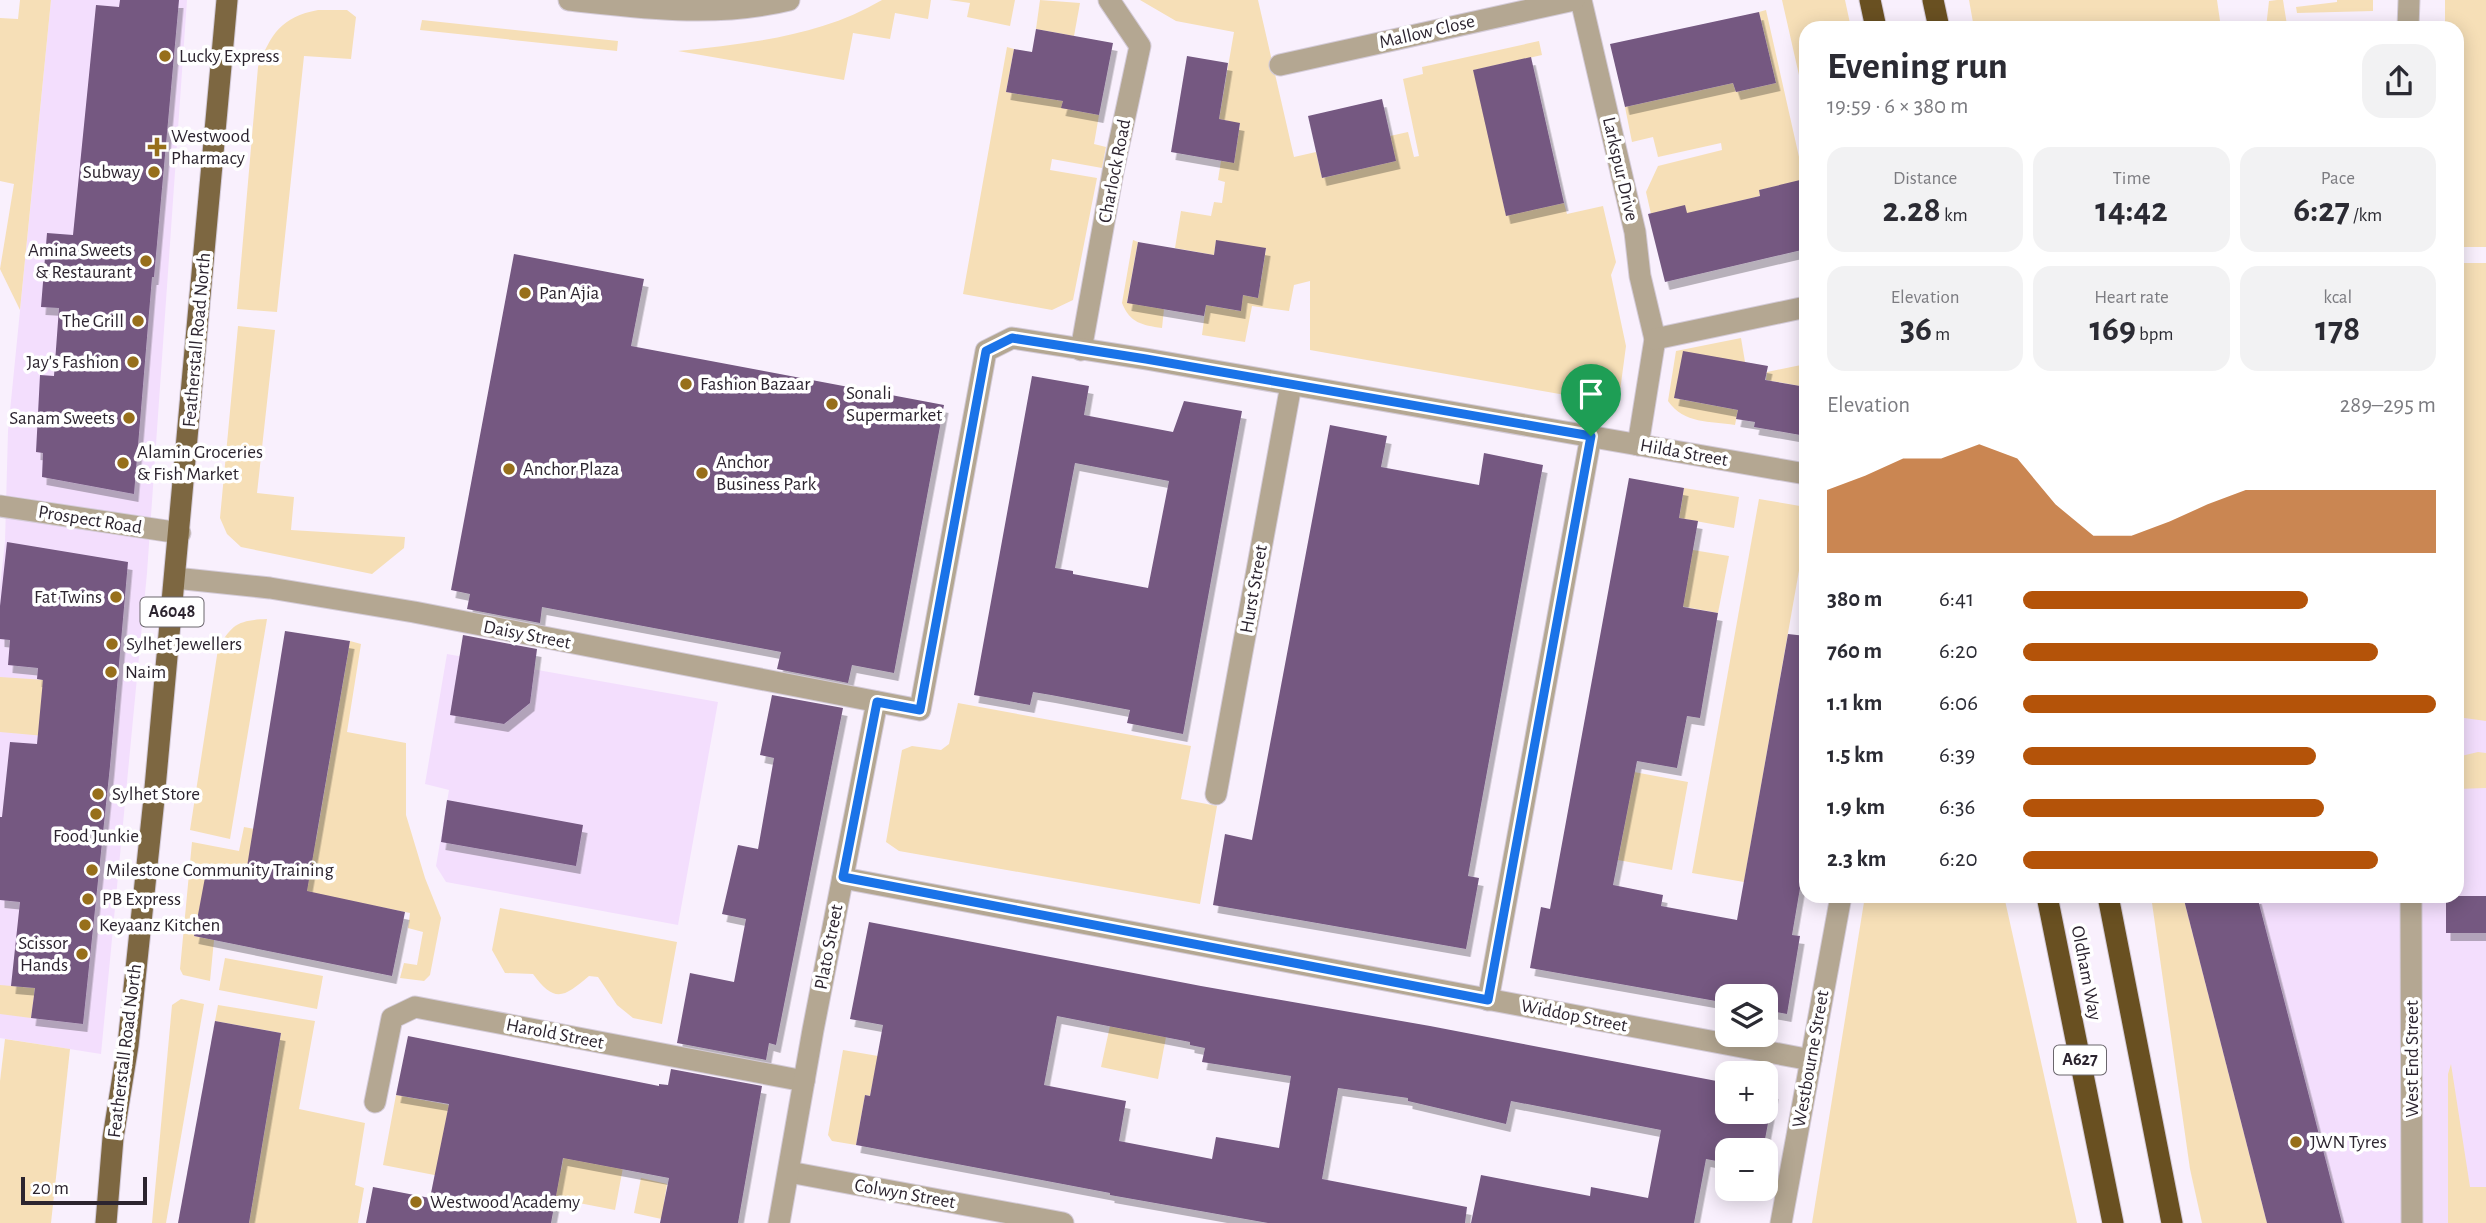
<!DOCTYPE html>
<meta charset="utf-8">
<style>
body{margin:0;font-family:"Alegreya Sans",sans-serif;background:#f2f2f3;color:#2b2b33;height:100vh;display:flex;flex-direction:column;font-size:26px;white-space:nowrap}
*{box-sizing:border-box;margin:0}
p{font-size:23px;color:#7c7c81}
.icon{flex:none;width:38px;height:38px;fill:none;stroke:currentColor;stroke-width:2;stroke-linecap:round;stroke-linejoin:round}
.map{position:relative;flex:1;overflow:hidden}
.sheet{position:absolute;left:1799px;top:21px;width:665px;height:882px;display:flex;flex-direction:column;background:#fff;border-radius:21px;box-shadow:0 4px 18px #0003}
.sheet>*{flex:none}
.tools{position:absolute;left:1715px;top:984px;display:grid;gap:14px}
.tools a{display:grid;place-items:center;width:63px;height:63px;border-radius:14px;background:#fff;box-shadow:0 4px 18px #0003;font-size:35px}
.scale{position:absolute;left:21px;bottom:18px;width:126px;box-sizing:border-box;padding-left:7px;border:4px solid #2c242f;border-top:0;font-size:19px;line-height:24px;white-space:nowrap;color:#2c242f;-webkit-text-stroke:5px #fff;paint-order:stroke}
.pin{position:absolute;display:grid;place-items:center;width:60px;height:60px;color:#fff;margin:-72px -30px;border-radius:50% 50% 50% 0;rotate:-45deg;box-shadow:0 0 7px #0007}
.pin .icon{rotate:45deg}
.round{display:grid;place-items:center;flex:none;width:74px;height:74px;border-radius:21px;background:#f2f2f3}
.head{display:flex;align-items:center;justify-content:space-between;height:119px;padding:0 28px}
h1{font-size:38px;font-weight:600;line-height:52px}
.metrics{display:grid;grid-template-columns:repeat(3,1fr);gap:10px;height:119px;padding:7px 28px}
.metrics div{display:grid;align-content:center;border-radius:18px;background:#f2f2f3;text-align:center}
.metrics b{font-size:35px;font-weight:600}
.metrics small{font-size:19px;font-weight:400}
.metrics p{font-size:19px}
.chart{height:196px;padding:14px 28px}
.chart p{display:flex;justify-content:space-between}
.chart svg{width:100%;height:126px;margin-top:7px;fill:#b45309;opacity:.7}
ul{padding:0 28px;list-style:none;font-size:23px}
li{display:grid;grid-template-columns:112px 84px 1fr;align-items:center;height:52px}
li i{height:18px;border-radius:9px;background:#b45309}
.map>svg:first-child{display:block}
.built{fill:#f3defd}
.green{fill:#f6dfb7}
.building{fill:#745881;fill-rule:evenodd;filter:url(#shadow)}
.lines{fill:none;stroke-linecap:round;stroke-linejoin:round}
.street-casing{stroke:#d4cbd8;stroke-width:23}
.primary-casing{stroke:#d4cbd8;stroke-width:23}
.highway-casing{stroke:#d4cbd8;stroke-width:23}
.street{stroke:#b4a792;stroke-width:21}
.primary{stroke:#7d6741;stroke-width:21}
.highway{stroke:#695021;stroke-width:21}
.route-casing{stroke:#fff;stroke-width:14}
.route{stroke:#1a73e8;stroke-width:9}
.poi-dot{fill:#976f1b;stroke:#fff;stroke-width:2.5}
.labels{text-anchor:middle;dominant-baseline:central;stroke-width:7;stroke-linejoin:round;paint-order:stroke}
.shield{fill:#fff;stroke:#6b666d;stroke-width:2}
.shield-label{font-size:18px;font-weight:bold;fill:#2c242f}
.street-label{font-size:19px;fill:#2c242f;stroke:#fff}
.poi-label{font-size:19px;fill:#2c242f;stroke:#fff;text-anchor:start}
</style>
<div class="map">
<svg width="2486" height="1223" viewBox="0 0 2486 1223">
<defs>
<filter id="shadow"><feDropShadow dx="4.5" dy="8" stdDeviation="0" flood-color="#0004"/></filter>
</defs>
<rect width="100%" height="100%" fill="#f9f0fd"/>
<g class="built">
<polygon points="51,0 187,0 147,573 101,1054 0,1038 0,587 5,542 8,431"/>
<polygon points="2486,614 2486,1223 2254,1223 2165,896 2457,896 2457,620"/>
<polygon points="447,654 718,702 678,925 446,882 436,866 449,790 425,784"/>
</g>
<g class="green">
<polygon points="20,0 51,0 20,310 0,269 14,184 0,181 0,18 18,19"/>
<path d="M882,0H931L928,19L895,13L890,39L853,33L844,80L678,51C748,43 819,37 882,0Z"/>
<polygon points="949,0 1015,0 1010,26 967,17 970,3"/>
<polygon points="1040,0 1080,3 1074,36 1036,29"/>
<polygon points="1140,0 1258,0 1294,157 1316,152 1322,178 1395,161 1390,136 1408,132 1414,157 1419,156 1403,79 1423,74 1422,67 1539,41 1542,55 1474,70 1506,215 1564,203 1567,214 1603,206 1616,262 1611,275 1626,346 1620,391 1616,401 1605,402 1310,350 1310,281 1294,285 1289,311 1252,306 1245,342 1202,335 1206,305 1240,311 1243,295 1258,298 1266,249 1216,241 1214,255 1175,248 1181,211 1211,216 1214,202 1222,203 1225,182 1218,180 1221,161 1234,162 1240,124 1219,119 1234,32 1176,21"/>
<polygon points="1782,0 1845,0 1851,28 1806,28 1806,106"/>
<polygon points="1969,0 2217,0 2221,28 1974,28"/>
<polygon points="2277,0 2283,0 2287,25 2373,22 2373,28 2266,28 2269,1"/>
<polygon points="2337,0 2373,0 2373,11 2297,13 2296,7 2337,2"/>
<polygon points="2445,0 2486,0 2486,247 2457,247 2457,28 2445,28"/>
<path d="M318,10H347L356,17L351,59L304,56L277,312L237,309L258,67C271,34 281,17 318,10Z"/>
<polygon points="1766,10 1806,188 1806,208 1800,181 1759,190 1760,196 1687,214 1651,214 1646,192 1658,166 1722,150 1721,143 1658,157 1653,137 1632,142 1625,107 1733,83 1736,92 1776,83 1759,12"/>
<polygon points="422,20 618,41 617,51 420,30"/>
<polygon points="1007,47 1014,49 1006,92 1063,101 1062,108 1099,115 1094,144 1106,147 1102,168 1052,159 1050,170 1097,178 1073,300 1052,310 963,294"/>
<path d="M1133,240L1138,242L1127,302L1164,309L1162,328C1142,325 1130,323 1122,303Z"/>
<polygon points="2457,263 2486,263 2486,721 2457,717"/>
<polygon points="238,326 275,330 257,493 294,497 291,530 405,537 404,548 372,574 241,547 227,534 220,518"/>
<path d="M1741,338L1745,362L1674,398L1738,410L1735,425C1710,421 1684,424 1668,401L1676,351Z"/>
<polygon points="1806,364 1806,387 1766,380 1767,372"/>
<polygon points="1684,488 1739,497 1734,528 1679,518"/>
<polygon points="1759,499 1806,507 1806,531 1744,882 1692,873"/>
<polygon points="1675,547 1729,556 1718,613 1665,603"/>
<path d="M267,619L230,839L190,830L218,649C231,624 239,620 267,619Z"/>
<polygon points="350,641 361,644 347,732 406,743 406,815 425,878 441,918 430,975 424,981 400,978 404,963 417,965 423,932 408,928 410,913 207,872 194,936 214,940 210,981 183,975 180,969 192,842 239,851 244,827 316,840"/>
<polygon points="0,677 61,681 42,693 41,707 56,737 0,732"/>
<polygon points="958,703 1191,746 1181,799 1217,806 1200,904 899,851 886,842 902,750 912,746 941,750 949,744"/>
<polygon points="2478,752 2486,753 2486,788 2457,789 2457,757"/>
<polygon points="1634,772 1688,782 1672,870 1618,860"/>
<polygon points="1865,896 2004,896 2077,1223 1812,1223"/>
<polygon points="2151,896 2183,896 2267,1223 2202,1223 2190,1169"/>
<path d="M500,908L677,942L662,1024L633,1018L617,1005L598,977L589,976C564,997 555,1004 533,974L505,973L492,950Z"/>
<polygon points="225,958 323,976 317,1009 219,990"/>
<polygon points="0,985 35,988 31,1018 0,1014"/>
<polygon points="181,999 204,1004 166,1223 152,1223 172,1005"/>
<polygon points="218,1005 315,1021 299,1109 365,1123 355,1185 364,1188 358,1223 249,1223 281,1033 215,1021"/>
<polygon points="1110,1026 1166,1037 1158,1079 1101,1067"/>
<polygon points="5,1039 70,1049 51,1223 0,1223 0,1081"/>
<polygon points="843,1050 878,1056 870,1096 865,1095 856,1145 832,1141 828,1135"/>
<polygon points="2451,1064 2470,1187 2486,1187 2486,1223 2448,1223 2448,1074"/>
<polygon points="396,1095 449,1105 442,1144 561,1171 569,1128 628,1141 615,1210 383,1165"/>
<polygon points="641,1178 667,1184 664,1203 683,1206 680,1223 634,1213"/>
</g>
<g class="building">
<polygon points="120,0 179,0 154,277 152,277 134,494 42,477 43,453 36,452 40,375 54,376 59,308 41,307 47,233 73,235 96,5 119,7"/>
<polygon points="1759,12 1776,83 1736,92 1733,83 1625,107 1610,44"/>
<polygon points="1036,29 1113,43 1099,115 1061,108 1063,101 1006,92 1014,49 1032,52"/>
<polygon points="1187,56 1228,63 1219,119 1240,123 1234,163 1171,152"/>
<polygon points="1531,57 1564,203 1506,216 1473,70"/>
<polygon points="1382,99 1396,161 1322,178 1308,116"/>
<polygon points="1800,180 1806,208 1806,249 1665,282 1648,214 1685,205 1687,213 1760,196 1759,190"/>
<polygon points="1216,240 1266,248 1258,298 1243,295 1241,311 1206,305 1204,316 1127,303 1138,242 1214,255"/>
<polygon points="514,254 644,279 631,346 944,405 894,673 852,665 848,683 777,669 781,652 542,607 540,623 467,609 470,594 451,590"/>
<polygon points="1683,351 1768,366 1765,380 1806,387 1806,436 1754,427 1755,422 1736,419 1738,410 1674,398"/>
<path d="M1032,376L1089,386L1084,415L1173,432L1184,401L1242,411L1183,734L1127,723L1130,710L1051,695L1033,692L1030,705L974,695ZM1075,463L1169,481L1148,588L1073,574V571L1055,568Z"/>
<polygon points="1330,425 1387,436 1381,467 1479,485 1484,453 1543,465 1468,876 1479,878 1466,949 1213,905 1225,834 1252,840"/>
<polygon points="1629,478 1684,488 1679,518 1698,521 1683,607 1718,613 1700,718 1687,716 1677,768 1637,761 1613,885 1663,895 1661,906 1737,920 1788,634 1806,636 1806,853 1792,935 1800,936 1787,1014 1766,1010 1766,996 1727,996 1727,1003 1530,968 1541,907 1550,909"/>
<polygon points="7,542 128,562 110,766 83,1024 31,1018 35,988 11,986 20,902 0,900 0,817 2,817 10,742 37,744 43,680 37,679 38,668 8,665 10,640 0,639 0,606"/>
<polygon points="285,631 350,641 307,891 405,912 392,976 194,936 206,872 245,879"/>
<polygon points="463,635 537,649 530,703 504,724 450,715"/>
<polygon points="772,695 843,708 776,1045 769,1043 766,1060 677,1043 690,973 734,982 746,919 722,914 738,845 758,849 774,758 760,755"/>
<polygon points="447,800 583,825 576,866 441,842"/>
<polygon points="2183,896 2257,896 2342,1223 2267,1223"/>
<rect x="2446" y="896" width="40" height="37"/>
<path d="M869,922L1201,986L1430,1026L1727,1083V1111H1766V1090L1774,1091L1763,1150H1727V1163L1706,1159L1694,1223H1471L1481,1175L1590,1196L1591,1187L1648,1198L1661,1130L1511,1101L1506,1124L1408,1101V1098L1338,1088L1322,1179L1467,1207L1465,1223H1268L1110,1195V1193L856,1145L865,1095L870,1096L883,1025L850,1019ZM1057,1016L1190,1042V1045L1205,1048L1202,1062L1291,1076L1279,1148L1216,1137L1212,1159L1119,1141L1126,1101L1044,1085Z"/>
<polygon points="215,1021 281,1033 249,1223 178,1223"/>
<polygon points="408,1036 659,1086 659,1084 668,1085 671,1069 762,1086 738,1223 660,1223 669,1178 563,1158 551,1223 366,1223 373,1187 430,1198 449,1104 396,1095"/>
</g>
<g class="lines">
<g class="street-casing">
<g id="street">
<path d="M569,0C643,8 716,18 789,0"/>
<polyline points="1581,0 1635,232 1640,276 1655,339 1638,445"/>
<polyline points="2408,28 2409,0"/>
<polyline points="1280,65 1574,0"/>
<polyline points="1655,339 1806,307"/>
<polyline points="1081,350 1113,172 1140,46 1109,0"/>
<polyline points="0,506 180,533"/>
<polyline points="175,578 270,588 414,612 920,710 986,351 1012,338 1146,359 1806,474"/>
<polyline points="1216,794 1291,385"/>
<polyline points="843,878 1811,1060"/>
<polyline points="2411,896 2412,1223"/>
<polyline points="1488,1000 1591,436"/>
<polyline points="375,1102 392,1018 415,1007 804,1081"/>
<polyline points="789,1172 1063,1223"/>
<polyline points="779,1223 813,1030 877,702"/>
<polyline points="1781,1223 1841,896"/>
</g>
</g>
<g class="primary-casing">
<polyline id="primary" points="106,1223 113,1138 128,1045 154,799 227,0"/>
</g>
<g class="highway-casing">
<g id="highway">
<polyline points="1870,0 1876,28"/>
<polyline points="1933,0 1939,28"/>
<polyline points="2047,896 2113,1223"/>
<polyline points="2108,896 2172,1223"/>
</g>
</g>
<use href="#street" class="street"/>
<use href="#primary" class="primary"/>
<use href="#highway" class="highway"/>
</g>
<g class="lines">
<g class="route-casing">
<polygon id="route" points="1012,338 1146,359 1591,436 1488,1000 843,877 877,702 920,710 986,351"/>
</g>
<use href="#route" class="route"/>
</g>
<g class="poi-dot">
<circle cx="165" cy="56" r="7"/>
<path d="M153.5 136.5h7v7h7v7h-7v7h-7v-7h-7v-7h7z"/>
<circle cx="154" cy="172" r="7"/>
<circle cx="146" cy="261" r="7"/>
<circle cx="525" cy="293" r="7"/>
<circle cx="138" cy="321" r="7"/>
<circle cx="133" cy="362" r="7"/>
<circle cx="686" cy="384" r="7"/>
<circle cx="832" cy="404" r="7"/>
<circle cx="129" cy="418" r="7"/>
<circle cx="123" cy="463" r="7"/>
<circle cx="509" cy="469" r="7"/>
<circle cx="702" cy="473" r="7"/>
<circle cx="116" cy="597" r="7"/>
<circle cx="112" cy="644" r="7"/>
<circle cx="111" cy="672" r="7"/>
<circle cx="98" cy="794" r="7"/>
<circle cx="96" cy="814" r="7"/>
<circle cx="92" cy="870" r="7"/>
<circle cx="88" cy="899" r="7"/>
<circle cx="85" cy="925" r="7"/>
<circle cx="82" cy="954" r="7"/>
<circle cx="2296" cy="1142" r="7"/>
<circle cx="416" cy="1202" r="7"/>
</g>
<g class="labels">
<g class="shield">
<rect x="140.5" y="597.5" width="63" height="29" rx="5"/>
<rect x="2054" y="1045.5" width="52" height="29" rx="5"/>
</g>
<g class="shield-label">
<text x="172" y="612">A6048</text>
<text x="2080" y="1060">A627</text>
</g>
<g class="street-label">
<text transform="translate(1427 32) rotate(-13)">Mallow Close</text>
<text transform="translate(1620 169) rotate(77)">Larkspur Drive</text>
<text transform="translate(1115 171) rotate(-79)">Charlock Road</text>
<text transform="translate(197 340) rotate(-85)">Featherstall Road North</text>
<text transform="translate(1684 453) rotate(10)">Hilda Street</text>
<text transform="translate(90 520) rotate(9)">Prospect Road</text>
<text transform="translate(1254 589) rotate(-80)">Hurst Street</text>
<text transform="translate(527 635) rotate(11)">Daisy Street</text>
<text transform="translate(829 947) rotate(-79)">Plato Street</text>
<text transform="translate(2086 973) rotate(79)">Oldham Way</text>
<text transform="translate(1574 1016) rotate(11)">Widdop Street</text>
<text transform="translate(555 1034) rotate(11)">Harold Street</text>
<text transform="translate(125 1051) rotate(-83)">Featherstall Road North</text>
<text transform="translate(1811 1059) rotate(-80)">Westbourne Street</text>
<text transform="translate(2412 1059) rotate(-90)">West End Street</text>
<text transform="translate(905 1194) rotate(10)">Colwyn Street</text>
</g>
<g class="poi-label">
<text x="179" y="56">Lucky Express</text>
<text x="171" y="136">Westwood<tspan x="171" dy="22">Pharmacy</tspan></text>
<text x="140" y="172" text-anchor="end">Subway</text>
<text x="132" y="250" text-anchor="end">Amina Sweets<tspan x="132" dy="22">&amp; Restaurant</tspan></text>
<text x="539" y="293">Pan Ajia</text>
<text x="124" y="321" text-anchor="end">The Grill</text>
<text x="119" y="362" text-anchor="end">Jay's Fashion</text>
<text x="700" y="384">Fashion Bazaar</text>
<text x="846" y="393">Sonali<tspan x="846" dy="22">Supermarket</tspan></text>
<text x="115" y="418" text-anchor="end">Sanam Sweets</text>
<text x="137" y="452">Alamin Groceries<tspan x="137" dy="22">&amp; Fish Market</tspan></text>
<text x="716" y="462">Anchor<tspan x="716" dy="22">Business Park</tspan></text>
<text x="523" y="469">Anchor Plaza</text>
<text x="102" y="597" text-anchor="end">Fat Twins</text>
<text x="126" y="644">Sylhet Jewellers</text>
<text x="125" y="672">Naim</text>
<text x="112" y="794">Sylhet Store</text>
<text x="96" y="836" text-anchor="middle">Food Junkie</text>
<text x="106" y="870">Milestone Community Training</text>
<text x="102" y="899">PB Express</text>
<text x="99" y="925">Keyaanz Kitchen</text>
<text x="68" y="943" text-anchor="end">Scissor<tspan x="68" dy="22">Hands</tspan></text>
<text x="2310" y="1142">JWN Tyres</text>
<text x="430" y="1202">Westwood Academy</text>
</g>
</g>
</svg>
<div class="tools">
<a><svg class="icon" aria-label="layers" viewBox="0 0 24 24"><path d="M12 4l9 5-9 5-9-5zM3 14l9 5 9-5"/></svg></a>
<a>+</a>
<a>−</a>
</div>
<div class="scale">20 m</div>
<div class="pin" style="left:1591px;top:436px;background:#1e9e55"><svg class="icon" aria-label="arrive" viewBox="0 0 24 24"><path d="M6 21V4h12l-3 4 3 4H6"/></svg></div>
<section class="sheet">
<div class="head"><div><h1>Evening run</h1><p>19:59 · 6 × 380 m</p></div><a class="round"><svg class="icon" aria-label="share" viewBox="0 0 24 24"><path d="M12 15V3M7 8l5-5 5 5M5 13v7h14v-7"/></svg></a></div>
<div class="metrics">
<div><p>Distance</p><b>2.28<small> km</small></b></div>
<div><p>Time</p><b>14:42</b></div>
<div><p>Pace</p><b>6:27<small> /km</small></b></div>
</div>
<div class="metrics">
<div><p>Elevation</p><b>36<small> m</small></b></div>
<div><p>Heart rate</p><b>169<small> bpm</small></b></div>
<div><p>kcal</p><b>178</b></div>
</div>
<div class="chart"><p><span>Elevation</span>289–295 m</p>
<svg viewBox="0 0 160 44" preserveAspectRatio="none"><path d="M0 44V22L10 17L20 11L30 11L40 6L50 11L60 27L70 38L80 38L90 33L100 27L110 22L120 22L130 22L140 22L150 22L160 22V44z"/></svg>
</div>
<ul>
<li><b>380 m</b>6:41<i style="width:69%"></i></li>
<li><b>760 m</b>6:20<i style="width:86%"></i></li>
<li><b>1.1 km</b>6:06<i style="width:100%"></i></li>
<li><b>1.5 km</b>6:39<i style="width:71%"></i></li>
<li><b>1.9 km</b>6:36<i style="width:73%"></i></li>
<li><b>2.3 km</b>6:20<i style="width:86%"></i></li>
</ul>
</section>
</div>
